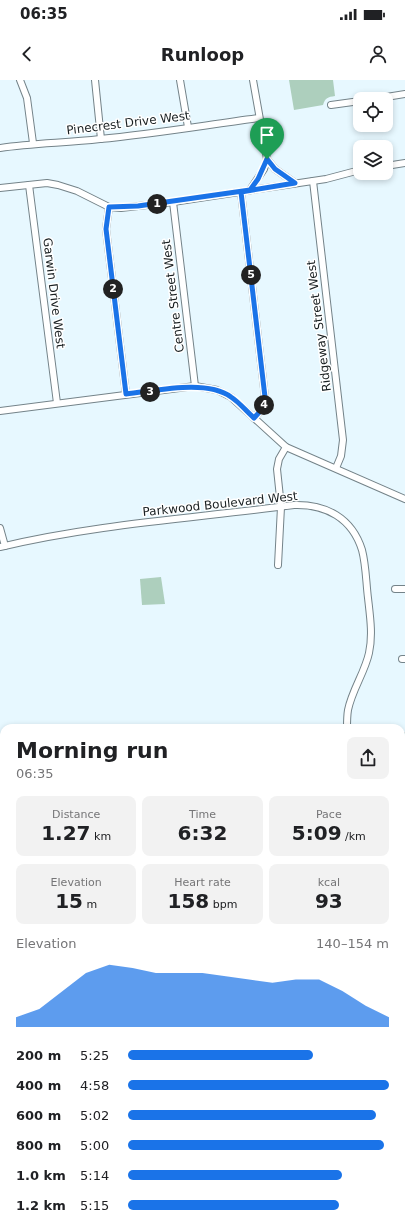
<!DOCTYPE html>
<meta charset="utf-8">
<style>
body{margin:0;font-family:"DejaVu Sans",sans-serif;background:#f2f2f2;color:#202124;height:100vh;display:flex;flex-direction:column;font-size:15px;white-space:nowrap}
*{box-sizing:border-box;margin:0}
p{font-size:13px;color:#757577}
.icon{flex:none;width:22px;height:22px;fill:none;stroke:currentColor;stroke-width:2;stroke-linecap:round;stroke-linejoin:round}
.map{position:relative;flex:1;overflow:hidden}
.sheet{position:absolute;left:0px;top:644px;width:405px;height:504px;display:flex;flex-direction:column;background:#fff;border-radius:12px 12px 0 0;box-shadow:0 2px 6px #0003}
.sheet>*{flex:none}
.controls{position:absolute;left:353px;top:12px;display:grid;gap:8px}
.controls a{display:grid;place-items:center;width:40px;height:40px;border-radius:8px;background:#fff;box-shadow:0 2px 6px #0003;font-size:20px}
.pin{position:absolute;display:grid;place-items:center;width:34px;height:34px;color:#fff;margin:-41px -17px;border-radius:50% 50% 50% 0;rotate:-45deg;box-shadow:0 0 4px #0007}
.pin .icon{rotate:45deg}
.km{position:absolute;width:20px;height:20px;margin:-10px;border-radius:50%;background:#222;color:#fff;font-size:11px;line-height:20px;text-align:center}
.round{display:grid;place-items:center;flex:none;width:42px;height:42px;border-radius:8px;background:#f2f2f2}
.headline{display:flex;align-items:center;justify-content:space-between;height:68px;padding:0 16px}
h1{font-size:22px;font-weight:700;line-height:30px}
.metrics{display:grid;grid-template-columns:repeat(3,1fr);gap:6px;height:68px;padding:4px 16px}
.metrics div{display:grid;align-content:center;border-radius:8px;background:#f2f2f2;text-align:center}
.metrics b{font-size:20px;font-weight:700}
.metrics small{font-size:11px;font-weight:400}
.metrics p{font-size:11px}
.chart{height:112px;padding:8px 16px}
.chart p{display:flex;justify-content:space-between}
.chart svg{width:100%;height:72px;margin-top:4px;fill:#1a73e8;opacity:.7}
ul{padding:0 16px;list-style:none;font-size:13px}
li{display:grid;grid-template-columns:64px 48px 1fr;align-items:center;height:30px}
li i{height:10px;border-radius:5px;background:#1a73e8}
.status{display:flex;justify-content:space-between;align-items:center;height:28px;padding:0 20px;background:#fff;direction:ltr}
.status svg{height:11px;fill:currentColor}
header{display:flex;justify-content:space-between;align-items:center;height:52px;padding:0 16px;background:#fff;font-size:18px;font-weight:700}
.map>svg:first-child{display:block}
.green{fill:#adcfbd}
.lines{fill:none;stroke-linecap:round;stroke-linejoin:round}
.minor-casing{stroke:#748389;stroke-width:8}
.major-casing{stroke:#d5d7d7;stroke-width:10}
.minor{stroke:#fff;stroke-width:6}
.major{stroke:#a3dcda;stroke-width:8}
.route-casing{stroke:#fff;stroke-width:8}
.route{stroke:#1a73e8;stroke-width:5}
.labels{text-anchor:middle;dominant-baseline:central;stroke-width:3;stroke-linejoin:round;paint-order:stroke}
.street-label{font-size:12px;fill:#181f21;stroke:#fff}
</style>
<div class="status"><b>06:35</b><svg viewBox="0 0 49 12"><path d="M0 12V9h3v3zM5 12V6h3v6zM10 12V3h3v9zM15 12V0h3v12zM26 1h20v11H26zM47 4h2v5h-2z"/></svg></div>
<header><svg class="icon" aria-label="back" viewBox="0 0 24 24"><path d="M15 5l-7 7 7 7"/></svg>Runloop<svg class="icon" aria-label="person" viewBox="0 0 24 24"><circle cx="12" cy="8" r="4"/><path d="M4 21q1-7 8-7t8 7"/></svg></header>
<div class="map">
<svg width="405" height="1148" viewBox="0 0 405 1148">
<rect width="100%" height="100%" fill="#e7f8ff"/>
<g class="green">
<path d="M289,0H333L335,16C328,17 325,18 323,25L294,30Z"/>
<polygon points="161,497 165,524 142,525 140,499"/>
<polygon points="405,1086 405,1136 401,1143 401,1087"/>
<polygon points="338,1144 400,1144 397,1148 337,1148"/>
</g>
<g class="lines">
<g class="minor-casing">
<g id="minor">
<polyline points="20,0 27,18 33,63"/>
<polyline points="95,0 101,59"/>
<polyline points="180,0 188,47"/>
<polyline points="253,0 267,79 275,89 295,103"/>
<polyline points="374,19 405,14"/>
<polyline points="331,25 360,21"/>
<path d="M0,68C33,63 66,63 100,59C153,54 206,45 259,38"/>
<polyline points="386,86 405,83"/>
<polyline points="313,101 343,360 341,376 336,388"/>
<polyline points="29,105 57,323"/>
<polyline points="0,108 47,103 58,105 77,111 109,127 121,128 173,122 326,99 360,90"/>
<polyline points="250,110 264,89 267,79"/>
<polyline points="241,112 265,317 263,328 254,338"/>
<polyline points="173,122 195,306"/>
<polyline points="109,127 106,149 126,314"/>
<polyline points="0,331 195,306 217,310 231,317 286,367 405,419"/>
<polyline points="0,448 5,466"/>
<path d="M0,467C96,444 196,438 294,425C326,424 352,438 362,470C366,485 366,502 368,518C370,536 373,555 369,573C365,592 352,610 348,630C347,636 347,642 347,648"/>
<polyline points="278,485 281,427 277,389 279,379 286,367"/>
<polyline points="395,509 405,509"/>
<polyline points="402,579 405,579"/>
<polyline points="0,732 4,732"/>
<polyline points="0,806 4,817"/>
<path d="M4,841C1,846 0,849 4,853"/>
<polyline points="401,841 405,841"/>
<polyline points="401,898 405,898"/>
<polyline points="0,933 4,933"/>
<polyline points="401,967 405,967"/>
<polyline points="401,1028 405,1027"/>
<polyline points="401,1082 405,1081"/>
<polyline points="0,1095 4,1094"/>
<polyline points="154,1144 155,1148"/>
<polyline points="215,1144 216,1148"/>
<polyline points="85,1148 86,1144"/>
<polyline points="308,1148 310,1144"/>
</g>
</g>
<g class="major-casing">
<g id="major">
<polyline points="401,657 405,657"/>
<polyline points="0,722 4,721"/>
</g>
</g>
<use href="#minor" class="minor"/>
<use href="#major" class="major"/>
</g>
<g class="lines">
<g class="route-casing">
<path id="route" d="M267,79L258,99L250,110L138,126L109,127L106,149L126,314C156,311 206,299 231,317C239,322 246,331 254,338L263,328L265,317L241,112L295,103L275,89L267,79"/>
</g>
<use href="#route" class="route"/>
</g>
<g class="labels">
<g class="street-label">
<text transform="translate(128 43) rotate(-7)">Pinecrest Drive West</text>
<text transform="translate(54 213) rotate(83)">Garwin Drive West</text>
<text transform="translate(173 216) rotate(-97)">Centre Street West</text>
<text transform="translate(319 246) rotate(-97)">Ridgeway Street West</text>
<text transform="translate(220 424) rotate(-6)">Parkwood Boulevard West</text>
</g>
</g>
</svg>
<div class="controls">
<a><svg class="icon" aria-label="locate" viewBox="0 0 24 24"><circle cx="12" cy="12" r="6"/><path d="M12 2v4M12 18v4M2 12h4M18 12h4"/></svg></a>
<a><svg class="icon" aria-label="layers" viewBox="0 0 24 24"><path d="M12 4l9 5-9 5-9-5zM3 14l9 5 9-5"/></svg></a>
</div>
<div class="pin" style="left:267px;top:79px;background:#1e9e55"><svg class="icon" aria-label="arrive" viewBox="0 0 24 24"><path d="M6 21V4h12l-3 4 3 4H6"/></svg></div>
<b class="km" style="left:157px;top:124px">1</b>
<b class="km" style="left:113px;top:209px">2</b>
<b class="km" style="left:150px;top:312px">3</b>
<b class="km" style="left:264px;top:325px">4</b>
<b class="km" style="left:251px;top:195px">5</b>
<section class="sheet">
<div class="headline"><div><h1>Morning run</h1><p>06:35</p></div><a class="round"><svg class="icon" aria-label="share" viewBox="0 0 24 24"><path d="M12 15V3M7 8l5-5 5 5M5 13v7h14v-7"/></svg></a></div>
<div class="metrics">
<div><p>Distance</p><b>1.27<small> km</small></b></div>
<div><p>Time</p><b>6:32</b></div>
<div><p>Pace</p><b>5:09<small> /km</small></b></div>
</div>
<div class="metrics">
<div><p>Elevation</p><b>15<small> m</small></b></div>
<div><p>Heart rate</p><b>158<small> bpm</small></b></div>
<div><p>kcal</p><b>93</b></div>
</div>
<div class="chart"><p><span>Elevation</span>140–154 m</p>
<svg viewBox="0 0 160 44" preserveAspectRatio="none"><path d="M0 44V38L10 33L20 22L30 11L40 6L50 8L60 11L70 11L80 11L90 13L100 15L110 17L120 15L130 15L140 22L150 31L160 38V44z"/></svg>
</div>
<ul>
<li><b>200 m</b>5:25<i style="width:71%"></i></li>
<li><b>400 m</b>4:58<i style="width:100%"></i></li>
<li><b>600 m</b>5:02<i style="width:95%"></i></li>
<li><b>800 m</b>5:00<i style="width:98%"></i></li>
<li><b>1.0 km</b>5:14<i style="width:82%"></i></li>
<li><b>1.2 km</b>5:15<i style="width:81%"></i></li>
</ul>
</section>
</div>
